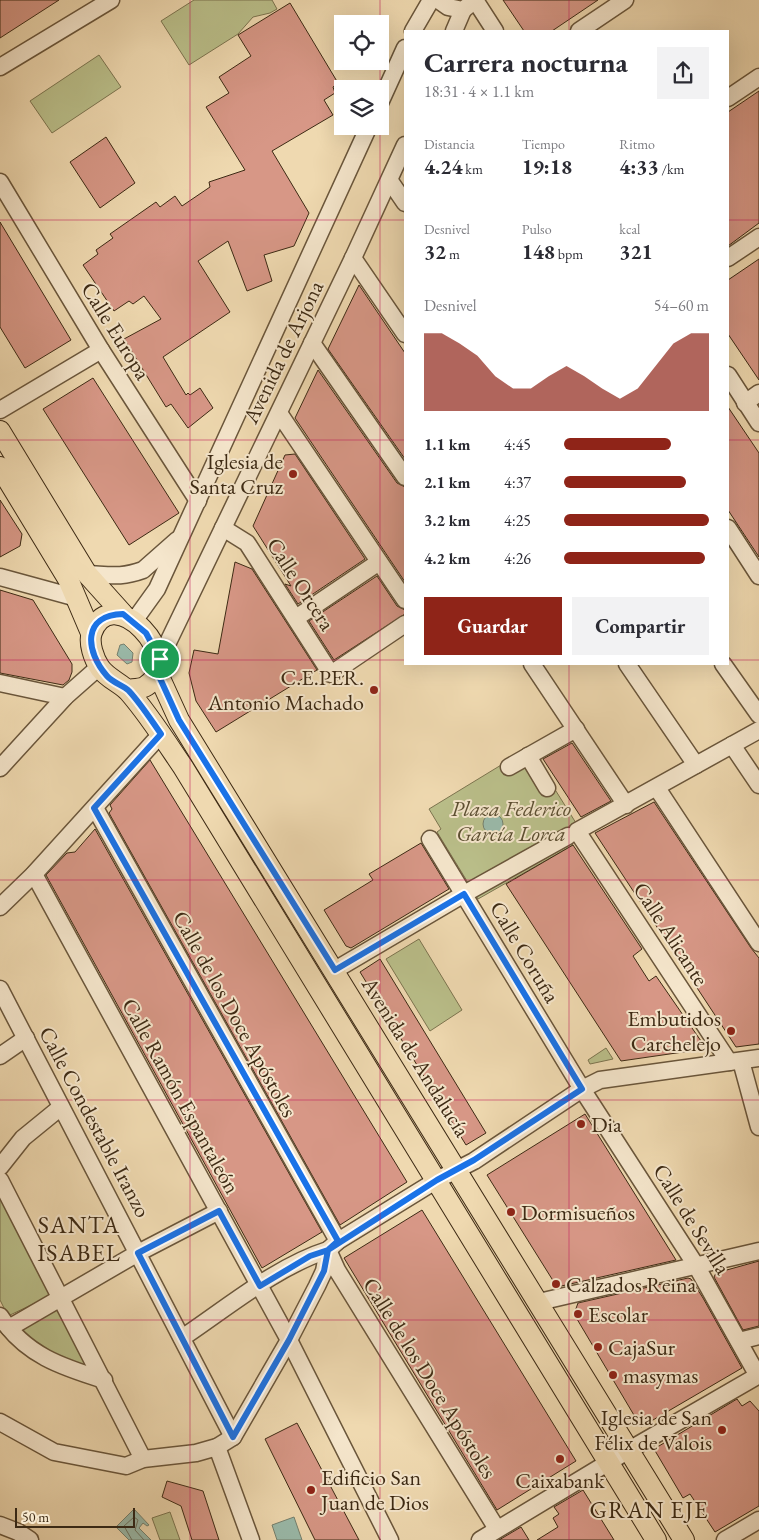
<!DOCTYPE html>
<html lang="es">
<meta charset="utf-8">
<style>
body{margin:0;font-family:"EB Garamond",serif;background:#f2f2f3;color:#2b2b33;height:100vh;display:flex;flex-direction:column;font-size:19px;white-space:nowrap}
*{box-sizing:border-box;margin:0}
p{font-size:16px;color:#7c7c81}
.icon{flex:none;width:28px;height:28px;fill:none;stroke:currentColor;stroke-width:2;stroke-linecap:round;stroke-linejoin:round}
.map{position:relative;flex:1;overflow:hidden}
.sheet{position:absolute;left:404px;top:30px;width:325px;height:635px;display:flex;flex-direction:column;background:#fff;border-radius:0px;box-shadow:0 5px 20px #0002}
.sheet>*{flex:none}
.fabs{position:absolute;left:334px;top:15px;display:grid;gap:10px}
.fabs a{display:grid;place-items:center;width:55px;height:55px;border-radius:0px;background:#fff;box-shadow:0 5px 20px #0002;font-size:25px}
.scale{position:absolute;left:15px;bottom:12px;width:120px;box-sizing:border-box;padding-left:5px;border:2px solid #3d2a14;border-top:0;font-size:14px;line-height:18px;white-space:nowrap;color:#3d2a14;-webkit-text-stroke:4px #f5e6cc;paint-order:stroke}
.pin{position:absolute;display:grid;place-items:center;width:42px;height:42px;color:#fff;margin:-21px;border:2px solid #fff;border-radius:50%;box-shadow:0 1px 5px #0007}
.round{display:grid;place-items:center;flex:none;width:52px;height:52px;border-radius:0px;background:#f2f2f3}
.headline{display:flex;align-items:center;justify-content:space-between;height:85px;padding:0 20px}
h1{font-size:28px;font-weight:700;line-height:38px}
.stats{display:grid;grid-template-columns:repeat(3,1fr);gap:8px;height:85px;padding:5px 20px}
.stats div{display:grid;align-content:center}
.stats b{font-size:21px;font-weight:700}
.stats small{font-size:14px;font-weight:400}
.stats p{font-size:14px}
.chart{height:140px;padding:10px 20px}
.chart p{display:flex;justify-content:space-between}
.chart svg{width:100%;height:90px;margin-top:5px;fill:#8f2418;opacity:.7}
.button{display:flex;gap:10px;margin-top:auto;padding:10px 20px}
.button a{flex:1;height:58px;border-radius:0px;background:#8f2418;color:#fff;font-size:20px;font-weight:700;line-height:58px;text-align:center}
.button a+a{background:#f2f2f3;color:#2b2b33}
ul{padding:0 20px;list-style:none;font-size:16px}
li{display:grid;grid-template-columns:80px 60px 1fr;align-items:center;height:38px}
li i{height:12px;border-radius:6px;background:#8f2418}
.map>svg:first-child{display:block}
.green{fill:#babf8a;stroke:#7c744f}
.water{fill:#9abaaa;stroke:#75806e}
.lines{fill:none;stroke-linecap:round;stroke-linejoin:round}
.shore{stroke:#6c725f;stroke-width:1}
.building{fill:#d79786;stroke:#3d2a14}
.minor-casing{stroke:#6a563b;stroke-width:19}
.major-casing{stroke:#3d2a14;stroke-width:22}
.minor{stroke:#f5e6cc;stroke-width:16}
.major{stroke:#efd9b0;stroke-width:20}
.route-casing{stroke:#fff;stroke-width:10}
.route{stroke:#1a73e8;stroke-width:6}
.grid{fill:none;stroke:#c2185b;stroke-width:1;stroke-opacity:0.55}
.poi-dot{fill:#8f2418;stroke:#f5e6cc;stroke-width:2}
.labels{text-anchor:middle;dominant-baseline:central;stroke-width:4;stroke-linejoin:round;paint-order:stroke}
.street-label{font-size:22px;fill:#3d2a14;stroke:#f5e6cc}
.poi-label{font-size:22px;fill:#3d2a14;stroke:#f5e6cc;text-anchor:start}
.park-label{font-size:22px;font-style:italic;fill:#5c4f32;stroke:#f5e6cc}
.neighbourhood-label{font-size:24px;letter-spacing:1px;fill:#3d2a14;stroke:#f5e6cc}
</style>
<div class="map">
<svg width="759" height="1540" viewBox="0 0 759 1540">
<rect width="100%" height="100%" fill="#efd9b0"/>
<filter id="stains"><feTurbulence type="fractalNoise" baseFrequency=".004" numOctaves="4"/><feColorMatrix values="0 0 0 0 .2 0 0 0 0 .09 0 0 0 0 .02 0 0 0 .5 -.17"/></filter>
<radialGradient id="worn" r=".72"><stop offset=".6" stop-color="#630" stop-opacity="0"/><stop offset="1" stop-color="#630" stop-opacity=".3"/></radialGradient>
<g class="green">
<polygon points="194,0 272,0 277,9 270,13 253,17 238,34 189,65 161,21"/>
<polygon points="99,55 121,87 52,133 30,101"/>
<polygon points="529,748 576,823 563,831 573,845 478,899 437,832 441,829 429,809"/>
<polygon points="419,939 462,1010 430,1031 386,959"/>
<polygon points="606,1048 613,1059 590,1064 588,1060"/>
<polygon points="0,1180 55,1285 50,1296 8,1316 0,1300"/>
<path d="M62,1299L93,1369C70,1369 37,1346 21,1330Z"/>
<polygon points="170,1512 180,1540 160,1540 152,1518"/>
</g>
<g class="water">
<polygon points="124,644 133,653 132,662 127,664 117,655 120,645"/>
<circle cx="493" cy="824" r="10"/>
<polygon points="134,1509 149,1525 147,1526 143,1523 139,1528 151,1540 129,1540 116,1527"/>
<polygon points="294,1517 302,1540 277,1540 272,1525"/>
</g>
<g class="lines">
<polyline class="shore" points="132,1540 124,1526 134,1517 138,1520 135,1530 144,1540"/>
</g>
<g class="building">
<polygon points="0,0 59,0 0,38"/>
<polygon points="503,0 598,0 552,31 524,31"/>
<polygon points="290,3 338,83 333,87 335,93 324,100 333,115 272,151 309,213 294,246 264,255 272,281 247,291 228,241 198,261 230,312 163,357 186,395 188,393 190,395 200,388 213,408 188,428 171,404 166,407 124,339 161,319 144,296 133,304 129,301 114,311 83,265 98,254 96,250 113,238 110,234 156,202 160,207 175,196 182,206 210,187 209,182 245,170 206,107 229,93 219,77 251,56 238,35"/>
<polygon points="759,91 759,223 728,246 728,112"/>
<polygon points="106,137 135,183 100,208 70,162"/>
<polygon points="0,222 71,340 25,368 0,327"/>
<polygon points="759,259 759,380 728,334 728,280"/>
<polygon points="359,285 405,353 405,459 328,349"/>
<polygon points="318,370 397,483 405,487 405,582 295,418"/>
<polygon points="93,378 179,513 129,545 43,409"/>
<polygon points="728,407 759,453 759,557 728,510"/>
<polygon points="295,454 365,559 298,604 285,584 291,586 253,526 285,455"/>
<polygon points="0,500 22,534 20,546 0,557"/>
<polygon points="235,562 252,569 317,670 216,732 196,701 189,673 194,650 218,654"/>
<polygon points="377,576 397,606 405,610 405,614 334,660 309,621"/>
<polygon points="0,590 33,600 72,664 72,672 69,680 63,685 0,673"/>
<polygon points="572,743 611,801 581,817 543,759"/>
<polygon points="150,760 407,1182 340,1225 109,813 112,809 110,805"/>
<polygon points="654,802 751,948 759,958 759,1044 736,1047 595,833"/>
<polygon points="95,829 322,1232 262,1268 46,875 67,853 75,852"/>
<polygon points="421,843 449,889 351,948 346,946 324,910 373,880 369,874"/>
<polygon points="573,845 642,949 633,956 649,981 656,976 701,1041 697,1050 621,1061 506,884"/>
<polygon points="380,959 486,1133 466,1145 360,972"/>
<polygon points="585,1114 676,1260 557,1287 487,1175"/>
<polygon points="422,1210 576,1461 497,1510 344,1258"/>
<polygon points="759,1261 759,1326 743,1330 714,1277 716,1273"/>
<polygon points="688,1278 691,1279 703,1298 742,1368 641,1427 574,1314 578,1303"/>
<polygon points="737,1399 742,1406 750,1401 759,1411 759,1506 715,1532 690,1494 683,1498 654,1449"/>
<polygon points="297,1423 359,1540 315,1540 265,1439"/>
<polygon points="167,1481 203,1491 219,1540 192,1540 181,1506 162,1497"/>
<polygon points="583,1490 614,1540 537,1540 558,1527 553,1518 559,1514 554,1507"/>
<polygon points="521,1527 529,1540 499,1540"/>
</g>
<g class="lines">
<g class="minor-casing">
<g id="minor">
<polyline points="438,0 448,7 463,10 475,0"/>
<polyline points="475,0 495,31"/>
<polyline points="413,31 431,0"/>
<polyline points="454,31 463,10"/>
<polyline points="579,31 625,0"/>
<polyline points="0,67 111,0"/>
<polyline points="728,98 759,77"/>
<polyline points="380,103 405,48"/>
<polyline points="390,181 405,203"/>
<polyline points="0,182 101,350 198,501"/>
<polyline points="353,258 405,334"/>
<polyline points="728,258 759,237"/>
<polyline points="312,343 405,477"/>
<polyline points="728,375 759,423"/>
<polyline points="745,403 759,393"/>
<polyline points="0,410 101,350"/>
<polyline points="279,413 405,600"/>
<polyline points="223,528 247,543 331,674 405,624"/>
<polyline points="728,528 759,576"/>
<path d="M87,574C110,575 121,578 143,570L177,540"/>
<polyline points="0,577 77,598"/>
<polyline points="296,618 379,562"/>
<polyline points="134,621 157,589 369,126"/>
<polyline points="160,659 353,258 405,145"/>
<polyline points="532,664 626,805"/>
<polyline points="627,664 696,765"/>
<polyline points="723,664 759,715"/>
<polyline points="0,683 65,697"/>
<polyline points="732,745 759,785"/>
<polyline points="528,756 547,788"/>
<polyline points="509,767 576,729"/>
<polyline points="0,768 65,697 99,667"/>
<polyline points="657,788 759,943"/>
<polyline points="95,808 338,1241"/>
<polyline points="430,839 582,1089 697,1267 758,1376"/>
<polyline points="34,874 289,1340 390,1540"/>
<polyline points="0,907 34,874 161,734"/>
<polyline points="335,970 464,894 568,836"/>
<polyline points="0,989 233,1437"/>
<polyline points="0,1056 26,1038"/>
<polyline points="741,1061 759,1127"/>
<polyline points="729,1062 577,831 759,730"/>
<polyline points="0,1167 23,1138 61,1107"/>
<polyline points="0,1180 143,1459"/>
<polyline points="539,1302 759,1251"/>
<path d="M0,1316C25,1355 62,1367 104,1380"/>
<polyline points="9,1328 138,1253 219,1211"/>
<path d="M182,1338C227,1308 277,1266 328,1250L337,1270L497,1529"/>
<polyline points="739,1341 759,1336"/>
<polyline points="0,1422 54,1452 126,1466 143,1459 196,1453 217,1447 233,1437 289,1340 317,1286 324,1271 328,1250 338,1241 437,1180 474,1161 582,1089 600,1080 759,1058"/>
<polyline points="217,1447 251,1540"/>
<polyline points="0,1525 18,1532 30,1540"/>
<polyline points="480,1540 629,1450 759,1375"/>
<polyline points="725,1540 759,1520"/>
</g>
</g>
<g class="major-casing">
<g id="major">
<polyline points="0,431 87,574 123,614"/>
<polyline points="0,467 68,579 91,633"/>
<polyline points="158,674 179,720 684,1540"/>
<path d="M128,690C133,689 142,689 146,686C188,659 112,579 92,632C88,643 94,659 100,668C108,679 121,683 129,692C149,715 166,742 183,767L656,1540"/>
</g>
</g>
<use href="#minor" class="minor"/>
<use href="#major" class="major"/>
</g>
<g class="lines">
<g class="route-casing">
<path id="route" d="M160,659L146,633L123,614C82,615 85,651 107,676C113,683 123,685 129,691C141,704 151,720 161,734L94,808L338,1241L328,1250L310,1256L260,1286L219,1211L138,1253L233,1437L289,1340L324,1271L328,1250L437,1180L474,1160L582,1089L464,894L335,970L179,720L158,674L160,659"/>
</g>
<use href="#route" class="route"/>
</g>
<path class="grid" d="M190,0V1540M380,0V24M569,0V31M380,61V89M380,126V1540M0,220H405M728,220H759M0,440H405M728,440H759M0,660H405M728,660H759M569,664V1540M0,880H759M0,1100H759M0,1320H759"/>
<g class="poi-dot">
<circle cx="293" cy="474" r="5"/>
<circle cx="374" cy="690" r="5"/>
<circle cx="731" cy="1031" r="5"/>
<circle cx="581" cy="1124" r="5"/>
<circle cx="511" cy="1212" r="5"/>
<circle cx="556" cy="1284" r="5"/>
<circle cx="578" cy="1314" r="5"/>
<circle cx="598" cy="1347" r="5"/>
<circle cx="613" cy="1375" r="5"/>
<circle cx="722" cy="1430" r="5"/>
<circle cx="560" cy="1459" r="5"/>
<circle cx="311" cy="1490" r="5"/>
</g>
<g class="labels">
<g class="street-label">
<text transform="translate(116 331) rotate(58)">Calle Europa</text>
<text transform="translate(283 352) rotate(-64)">Avenida de Arjona</text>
<text transform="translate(301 584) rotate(57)">Calle Orcera</text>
<text transform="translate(671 934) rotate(57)">Calle Alicante</text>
<text transform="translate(525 952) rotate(59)">Calle Coruña</text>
<text transform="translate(235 1014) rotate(61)">Calle de los Doce Apóstoles</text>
<text transform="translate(416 1057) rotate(58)">Avenida de Andalucía</text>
<text transform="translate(181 1096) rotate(61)">Calle Ramón Espantaleón</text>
<text transform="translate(95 1122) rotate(62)">Calle Condestable Iranzo</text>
<text transform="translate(692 1219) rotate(58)">Calle de Sevilla</text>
<text transform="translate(430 1378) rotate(58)">Calle de los Doce Apóstoles</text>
</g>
<g class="poi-label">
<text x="283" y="461" text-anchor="end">Iglesia de<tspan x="283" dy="25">Santa Cruz</tspan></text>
<text x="364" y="677" text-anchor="end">C.E.PER.<tspan x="364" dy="25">Antonio Machado</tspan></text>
<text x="721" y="1018" text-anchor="end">Embutidos<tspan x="721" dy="25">Carchelejo</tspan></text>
<text x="591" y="1124">Dia</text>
<text x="521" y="1212">Dormisueños</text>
<text x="566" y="1284">Calzados Reina</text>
<text x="588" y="1314">Escolar</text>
<text x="608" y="1347">CajaSur</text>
<text x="623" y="1375">masymas</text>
<text x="712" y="1417" text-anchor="end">Iglesia de San<tspan x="712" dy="25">Félix de Valois</tspan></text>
<text x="321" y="1477">Edificio San<tspan x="321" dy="25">Juan de Dios</tspan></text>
<text x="560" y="1480" text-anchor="middle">Caixabank</text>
</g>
<g class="park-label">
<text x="511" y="808">Plaza Federico<tspan x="511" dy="25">García Lorca</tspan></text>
</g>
<g class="neighbourhood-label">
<text x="79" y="1224">SANTA<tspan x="79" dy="28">ISABEL</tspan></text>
<text x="649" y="1509">GRAN EJE</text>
</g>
</g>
<rect width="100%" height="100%" filter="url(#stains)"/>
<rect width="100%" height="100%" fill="url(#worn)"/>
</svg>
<div class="fabs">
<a><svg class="icon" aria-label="locate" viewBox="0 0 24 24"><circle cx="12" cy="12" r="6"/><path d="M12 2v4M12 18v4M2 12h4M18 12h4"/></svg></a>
<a><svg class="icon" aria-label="layers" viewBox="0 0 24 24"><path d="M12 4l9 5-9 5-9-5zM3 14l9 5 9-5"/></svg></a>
</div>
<div class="scale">50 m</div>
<div class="pin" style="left:160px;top:659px;background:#1e9e55"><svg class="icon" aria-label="arrive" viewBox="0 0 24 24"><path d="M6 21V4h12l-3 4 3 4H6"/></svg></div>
<section class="sheet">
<div class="headline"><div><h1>Carrera nocturna</h1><p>18:31 · 4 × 1.1 km</p></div><a class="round"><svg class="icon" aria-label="share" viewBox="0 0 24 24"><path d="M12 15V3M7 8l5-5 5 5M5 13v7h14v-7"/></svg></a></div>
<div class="stats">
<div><p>Distancia</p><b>4.24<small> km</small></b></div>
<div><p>Tiempo</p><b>19:18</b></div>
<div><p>Ritmo</p><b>4:33<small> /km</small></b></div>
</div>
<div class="stats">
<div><p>Desnivel</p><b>32<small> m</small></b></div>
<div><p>Pulso</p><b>148<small> bpm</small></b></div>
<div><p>kcal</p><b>321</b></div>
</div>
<div class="chart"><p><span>Desnivel</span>54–60 m</p>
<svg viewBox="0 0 160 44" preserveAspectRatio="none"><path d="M0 44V6L10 6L20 11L30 17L40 27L50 33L60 33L70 27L80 22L90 27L100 33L110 38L120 33L130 22L140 11L150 6L160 6V44z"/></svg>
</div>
<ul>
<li><b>1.1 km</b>4:45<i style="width:74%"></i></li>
<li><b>2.1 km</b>4:37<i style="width:84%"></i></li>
<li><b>3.2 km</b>4:25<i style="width:100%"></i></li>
<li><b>4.2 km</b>4:26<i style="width:97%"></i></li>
</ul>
<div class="button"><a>Guardar</a><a>Compartir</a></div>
</section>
</div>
